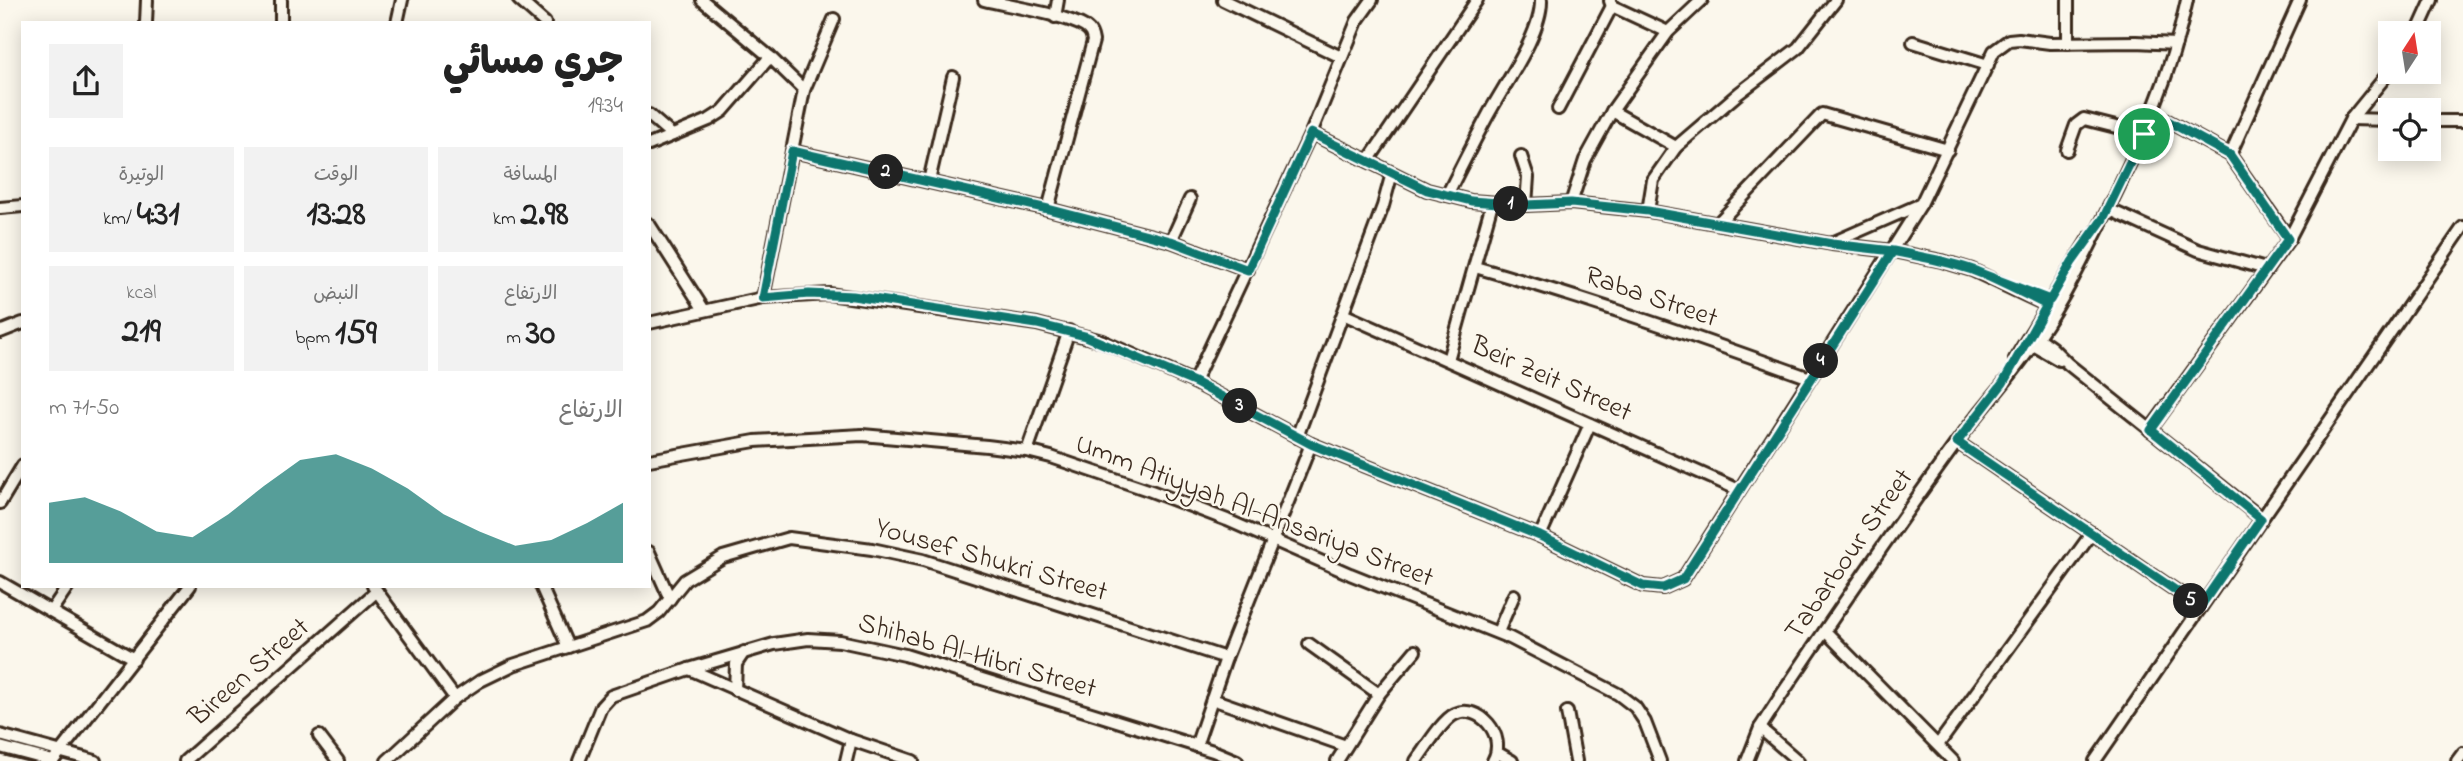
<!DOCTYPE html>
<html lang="ar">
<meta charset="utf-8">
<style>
body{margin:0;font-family:"Indie Flower","Playpen Sans Arabic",sans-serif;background:#f2f2f2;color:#222;direction:rtl;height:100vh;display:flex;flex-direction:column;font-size:26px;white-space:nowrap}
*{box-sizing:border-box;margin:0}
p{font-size:23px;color:#767676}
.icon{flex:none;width:38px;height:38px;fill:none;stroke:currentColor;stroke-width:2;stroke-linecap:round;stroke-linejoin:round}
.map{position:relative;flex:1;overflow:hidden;direction:ltr}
.drawer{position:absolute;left:21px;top:21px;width:630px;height:567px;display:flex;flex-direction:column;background:#fff;border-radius:0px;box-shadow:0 4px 18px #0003;direction:rtl}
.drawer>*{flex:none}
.needle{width:46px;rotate:12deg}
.tools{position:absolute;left:2378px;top:21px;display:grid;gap:14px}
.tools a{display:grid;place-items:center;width:63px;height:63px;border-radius:0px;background:#fff;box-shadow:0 4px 18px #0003;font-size:35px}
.pin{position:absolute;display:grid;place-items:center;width:60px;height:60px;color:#fff;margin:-30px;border:4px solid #fff;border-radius:50%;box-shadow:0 2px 7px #0007}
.km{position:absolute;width:35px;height:35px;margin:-18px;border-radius:50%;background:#222;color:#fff;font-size:19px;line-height:35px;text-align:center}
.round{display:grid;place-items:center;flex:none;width:74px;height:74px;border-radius:0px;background:#f2f2f2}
.headline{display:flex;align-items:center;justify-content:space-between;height:119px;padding:0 28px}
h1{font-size:38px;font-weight:800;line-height:52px}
.metrics{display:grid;grid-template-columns:repeat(3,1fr);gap:10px;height:119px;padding:7px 28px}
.metrics div{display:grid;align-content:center;border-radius:0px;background:#f2f2f2;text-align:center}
.metrics b{font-size:35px;font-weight:800}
.metrics small{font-size:19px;font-weight:400}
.metrics p{font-size:19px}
.chart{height:196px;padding:14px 28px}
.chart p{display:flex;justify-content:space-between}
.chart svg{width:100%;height:126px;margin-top:7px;fill:#0f766e;opacity:.7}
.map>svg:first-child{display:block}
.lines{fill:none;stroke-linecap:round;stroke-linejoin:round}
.minor-casing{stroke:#3b2a1e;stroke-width:16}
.minor{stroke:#fbf7ec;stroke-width:10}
.route-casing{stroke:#fff;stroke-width:14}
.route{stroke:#0f766e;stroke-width:9}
.labels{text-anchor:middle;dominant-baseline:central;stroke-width:5;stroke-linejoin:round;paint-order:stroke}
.street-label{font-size:28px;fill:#3b2a1e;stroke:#fbf7ec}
</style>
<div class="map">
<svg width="2463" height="761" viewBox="0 0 2463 761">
<rect width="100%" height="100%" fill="#fbf7ec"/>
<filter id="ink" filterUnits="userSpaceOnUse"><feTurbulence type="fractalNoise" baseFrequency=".0143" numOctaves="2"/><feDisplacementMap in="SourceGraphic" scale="14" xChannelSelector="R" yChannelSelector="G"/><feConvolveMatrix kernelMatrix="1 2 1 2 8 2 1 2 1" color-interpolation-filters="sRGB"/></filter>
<g filter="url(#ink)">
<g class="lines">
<g class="minor-casing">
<g id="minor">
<polyline points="519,0 545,23"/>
<polyline points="702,0 770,57 804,90"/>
<path d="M984,0C1009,6 1066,15 1085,27C1091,31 1092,35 1093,41L1048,209"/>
<polyline points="1223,0 1341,57"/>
<polyline points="2068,0 2068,43"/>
<polyline points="1610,1 1612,6 1668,32"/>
<polyline points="1055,17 1058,0"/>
<polyline points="146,23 147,0"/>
<polyline points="281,23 281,0"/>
<polyline points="397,23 402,0"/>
<polyline points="2417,33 2432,0"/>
<polyline points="1913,42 1988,65"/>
<polyline points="1558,109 1612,6"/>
<polyline points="1612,111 1676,147"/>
<polyline points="2153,113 2230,155 2289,239"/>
<polyline points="649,115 672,135"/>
<polyline points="2351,119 2390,120"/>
<polyline points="2429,121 2463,121"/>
<polyline points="1311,133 1427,190 1471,201 1526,205 1571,203 1648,211 1832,244 1893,251 1942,261 1972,270 2055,309"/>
<polyline points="649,145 709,120 723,111 770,57"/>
<polyline points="2067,150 2076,125 2084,119 2144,134"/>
<polyline points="792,151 1048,209 1171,241 1248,270"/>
<polyline points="2230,155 2300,0"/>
<polyline points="1521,156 1528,177 1526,205"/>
<polyline points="1368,161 1477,0"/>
<polyline points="929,181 953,77"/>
<path d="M1447,195C1460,169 1473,143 1487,117C1503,86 1542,34 1541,0"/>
<polyline points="1571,203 1585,160 1612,111 1668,32 1702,0"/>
<polyline points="0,208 23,206"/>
<polyline points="2108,209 2198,250 2266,269"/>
<polyline points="1648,211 1653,180 1676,147 1739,93 1798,48 1836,0"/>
<polyline points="1719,222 1822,114 1948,150"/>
<polyline points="649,224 704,310"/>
<polyline points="1171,241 1190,199"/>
<polyline points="1834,242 1921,204"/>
<path d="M1475,267C1589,299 1699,338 1810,378"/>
<polyline points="763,298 804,90 834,19"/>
<polyline points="1343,314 1739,490"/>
<polyline points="649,323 763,298 829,294 1037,324 1102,341 1194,382 1311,444 1540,536 1643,586 1663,588 1683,579 1921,204 1994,51 2009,40 2019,39 2050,43 2136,42 2176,44"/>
<polyline points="0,332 23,323"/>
<polyline points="2031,333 2051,347 2068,364 2261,518"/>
<polyline points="2028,342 2059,360"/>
<polyline points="2015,359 2089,238"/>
<polyline points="1448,360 1492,203"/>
<polyline points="1194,382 1311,133 1357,21 1372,0"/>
<polyline points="2150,430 2289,239 2351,119 2390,71"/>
<polyline points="1297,437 1383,206 1392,173"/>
<polyline points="1957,442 2200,607"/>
<polyline points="1027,451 1069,331"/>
<polyline points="649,460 755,441 862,435 987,446 1027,451 1051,457 1151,491 1227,520 1350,574 1510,638 1618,694 1635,707 1645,722 1660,761"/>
<polyline points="0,503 23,465"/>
<polyline points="1540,536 1590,424"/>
<polyline points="649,552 670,599"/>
<polyline points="0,582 134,659"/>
<polyline points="373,586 455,698"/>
<polyline points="541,586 568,647"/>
<polyline points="51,611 68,586"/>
<polyline points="1825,631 1953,761"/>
<polyline points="1498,632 1514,595"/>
<polyline points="1309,644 1379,694"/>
<polyline points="689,669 851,740 913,761"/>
<polyline points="735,690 736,664 744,652"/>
<polyline points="1212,699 1346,746"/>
<polyline points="1567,712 1576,761"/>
<polyline points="1760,728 1798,761"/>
<polyline points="0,735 95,761"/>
<polyline points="319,736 338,761"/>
<polyline points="1938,745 2092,533"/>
<polyline points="1196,746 1226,658 1311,444"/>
<polyline points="0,747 53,761"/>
<polyline points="1498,753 1512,761"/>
<polyline points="53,761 190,586"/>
<polyline points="185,761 377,591"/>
<polyline points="387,761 455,698 480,681 513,665 647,621 659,612 685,580 723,557 789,538 872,549 923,560 1226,658"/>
<polyline points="579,761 601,707 611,696 689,669 774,644 808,639 840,641 905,655 1213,751 1237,761"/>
<polyline points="846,761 851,740"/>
<polyline points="1337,761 1379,694 1415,651"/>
<path d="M1416,761C1425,749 1442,720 1455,714C1478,703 1508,735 1493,761"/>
<path d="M1747,761L1760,728L1782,694C1839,609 1897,524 1957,442C1983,406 2014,374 2038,337C2064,299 2084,258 2104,217C2139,147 2171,77 2187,0"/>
<polyline points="2095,761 2463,227"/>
<polyline points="2457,761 2463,753"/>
</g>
</g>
<use href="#minor" class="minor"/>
</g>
</g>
<g class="lines" filter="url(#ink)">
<g class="route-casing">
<path id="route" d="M2144,134L2103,219L2072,262L2050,300L1972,270L1942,261L1893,251L1832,244L1648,211L1571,203L1526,205L1471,201L1427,190L1311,133L1248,270L1171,241L1048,209L792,151L763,298L809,294L853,296L1037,324L1085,336L1194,382L1311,444L1540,536L1643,586L1663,588L1683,579L1893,251C1920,257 1947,261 1973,270C1998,280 2022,293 2047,305L2003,383L1957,442L2200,607L2261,519L2151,430L2288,239L2230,155L2153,113L2144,134"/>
</g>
<use href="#route" class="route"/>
</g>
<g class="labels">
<g class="street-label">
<text transform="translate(1651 298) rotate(19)">Raba Street</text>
<text transform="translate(1551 380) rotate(24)">Beir Zeit Street</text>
<text transform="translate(1254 512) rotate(21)">Umm Atiyyah Al-Ansariya Street</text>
<text transform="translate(1850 555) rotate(-55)">Tabarbour Street</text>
<text transform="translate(991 561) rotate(16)">Yousef Shukri Street</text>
<text transform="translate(977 657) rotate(16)">Shihab Al-Hibri Street</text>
<text transform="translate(250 673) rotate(-41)">Bireen Street</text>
</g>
</g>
</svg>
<div class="tools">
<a><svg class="needle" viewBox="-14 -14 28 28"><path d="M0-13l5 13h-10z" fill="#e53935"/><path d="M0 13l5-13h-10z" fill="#767676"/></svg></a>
<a><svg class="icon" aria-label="locate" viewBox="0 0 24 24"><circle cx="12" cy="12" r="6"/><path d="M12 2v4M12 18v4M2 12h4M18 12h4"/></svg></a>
</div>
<div class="pin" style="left:2144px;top:134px;background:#1e9e55"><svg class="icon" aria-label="arrive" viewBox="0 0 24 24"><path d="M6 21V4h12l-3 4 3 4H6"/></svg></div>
<b class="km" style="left:1511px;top:204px">1</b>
<b class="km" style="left:886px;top:172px">2</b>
<b class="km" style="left:1240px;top:406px">3</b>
<b class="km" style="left:1821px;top:361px">4</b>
<b class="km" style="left:2191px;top:601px">5</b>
<section class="drawer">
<div class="headline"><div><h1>جري مسائي</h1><p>19:34</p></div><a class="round"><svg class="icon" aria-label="share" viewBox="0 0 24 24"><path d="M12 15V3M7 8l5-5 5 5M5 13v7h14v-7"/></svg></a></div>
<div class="metrics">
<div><p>المسافة</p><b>2.98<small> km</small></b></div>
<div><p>الوقت</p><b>13:28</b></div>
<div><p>الوتيرة</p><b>4:31<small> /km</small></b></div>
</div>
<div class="metrics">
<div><p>الارتفاع</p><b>30<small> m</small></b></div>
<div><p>النبض</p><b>159<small> bpm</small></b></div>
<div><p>kcal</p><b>219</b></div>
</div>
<div class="chart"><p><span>الارتفاع</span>50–71 m</p>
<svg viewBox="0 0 160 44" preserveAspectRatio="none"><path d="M0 44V23L10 21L20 26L30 33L40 35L50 27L60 17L70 8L80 6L90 11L100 18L110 27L120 33L130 38L140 36L150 30L160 23V44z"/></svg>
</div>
</section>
</div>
